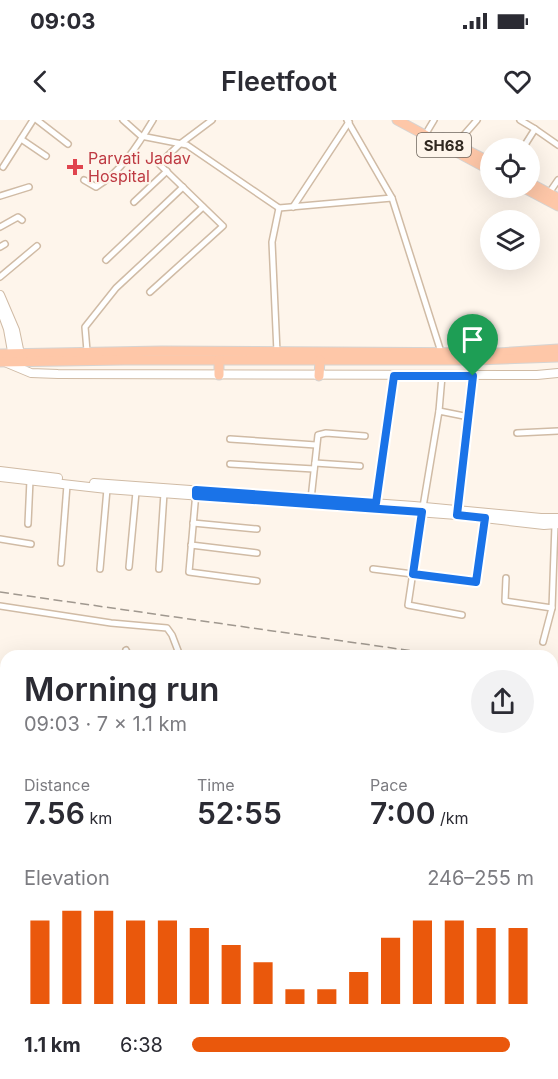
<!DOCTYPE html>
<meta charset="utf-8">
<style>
body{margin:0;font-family:Inter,sans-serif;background:#f2f2f3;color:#2b2b33;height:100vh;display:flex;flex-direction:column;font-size:22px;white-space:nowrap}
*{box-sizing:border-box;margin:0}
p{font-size:20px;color:#7c7c81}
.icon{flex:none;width:33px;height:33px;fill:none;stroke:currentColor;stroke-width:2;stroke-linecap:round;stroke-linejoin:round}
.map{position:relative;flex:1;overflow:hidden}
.side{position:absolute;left:0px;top:530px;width:558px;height:430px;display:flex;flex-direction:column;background:#fff;border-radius:18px 18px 0 0;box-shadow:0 6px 24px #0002}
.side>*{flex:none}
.buttons{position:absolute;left:480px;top:18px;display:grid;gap:12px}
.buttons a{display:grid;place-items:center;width:60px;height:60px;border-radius:50%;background:#fff;box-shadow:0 6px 24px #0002;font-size:30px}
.pin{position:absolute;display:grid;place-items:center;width:51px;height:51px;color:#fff;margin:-62px -26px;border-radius:50% 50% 50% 0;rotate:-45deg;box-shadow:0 0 6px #0007}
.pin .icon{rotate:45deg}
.round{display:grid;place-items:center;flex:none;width:63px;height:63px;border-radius:32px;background:#f2f2f3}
.summary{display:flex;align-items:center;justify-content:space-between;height:102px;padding:0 24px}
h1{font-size:33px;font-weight:600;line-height:45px}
.metrics{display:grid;grid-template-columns:repeat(3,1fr);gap:9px;height:102px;padding:6px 24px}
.metrics div{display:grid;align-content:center}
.metrics b{font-size:30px;font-weight:600}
.metrics small{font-size:16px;font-weight:400}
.metrics p{font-size:16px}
.chart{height:168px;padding:12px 24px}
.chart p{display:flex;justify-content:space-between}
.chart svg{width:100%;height:108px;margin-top:6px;stroke:#ea580c;stroke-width:6}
ul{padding:0 24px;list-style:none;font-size:20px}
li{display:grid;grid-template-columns:96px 72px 1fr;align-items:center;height:45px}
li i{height:15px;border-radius:8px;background:#ea580c}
.status{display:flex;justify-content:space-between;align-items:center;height:42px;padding:0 30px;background:#fff;direction:ltr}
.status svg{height:16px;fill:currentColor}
header{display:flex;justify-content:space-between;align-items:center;height:78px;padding:0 24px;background:#fff;font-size:27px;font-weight:600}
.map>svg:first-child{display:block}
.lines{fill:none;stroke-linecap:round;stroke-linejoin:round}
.street-casing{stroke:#d0bba5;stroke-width:8}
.secondary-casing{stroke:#d0bba5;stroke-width:10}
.primary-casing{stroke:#d6d4d2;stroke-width:11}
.street{stroke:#fff;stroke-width:5}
.secondary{stroke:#fff;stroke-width:8}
.primary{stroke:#fec7a8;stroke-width:9}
.rail{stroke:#a0988f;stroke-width:1.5;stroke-dasharray:9 4.5;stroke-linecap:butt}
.route-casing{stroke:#fff;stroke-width:12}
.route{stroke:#1a73e8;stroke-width:8}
.health-dot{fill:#e0444e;stroke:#fef5eb;stroke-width:2}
.labels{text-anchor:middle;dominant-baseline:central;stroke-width:4.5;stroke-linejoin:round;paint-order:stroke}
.shield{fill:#fef5eb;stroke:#6e665d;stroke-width:1.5}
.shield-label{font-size:15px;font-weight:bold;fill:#302820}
.health-label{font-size:16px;fill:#be3a42;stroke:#fef5eb;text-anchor:start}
</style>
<div class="status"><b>09:03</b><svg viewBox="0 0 49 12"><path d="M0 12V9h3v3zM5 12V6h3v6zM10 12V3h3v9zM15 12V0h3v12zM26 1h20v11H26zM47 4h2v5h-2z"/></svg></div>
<header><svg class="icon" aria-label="back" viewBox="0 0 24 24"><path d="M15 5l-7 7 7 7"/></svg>Fleetfoot<svg class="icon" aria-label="heart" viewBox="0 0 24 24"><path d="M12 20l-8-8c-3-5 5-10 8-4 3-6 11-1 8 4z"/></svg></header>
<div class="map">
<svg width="558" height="959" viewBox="0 0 558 959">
<rect width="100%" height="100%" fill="#fef5eb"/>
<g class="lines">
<g class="street-casing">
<g id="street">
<polyline points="37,0 68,24"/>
<polyline points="123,0 141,16 187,25 279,88 392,78"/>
<polyline points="347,0 392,78 441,232"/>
<polyline points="520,0 535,9 523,28"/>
<polyline points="535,9 558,25"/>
<polyline points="428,10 434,0"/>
<polyline points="21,19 46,36"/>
<polyline points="456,24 477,0"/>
<polyline points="3,47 33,0"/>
<path d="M84,60L96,67C121,52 138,25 153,0"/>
<polyline points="549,73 558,60"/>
<polyline points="0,76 29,67"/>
<polyline points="134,82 167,51"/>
<polyline points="293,87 349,2"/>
<polyline points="0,107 18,97 22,100"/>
<polyline points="0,127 5,124"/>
<polyline points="106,140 183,67"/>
<polyline points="0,157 37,126"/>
<polyline points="150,172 223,106 159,44 180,24 212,0"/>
<polyline points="87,231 85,207 116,168 203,87"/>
<polyline points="277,232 272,122 279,88"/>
<polyline points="439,291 442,256"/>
<polyline points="517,313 558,311"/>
<polyline points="230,319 316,325"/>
<polyline points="315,343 360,346"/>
<polyline points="230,344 314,349"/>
<polyline points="196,372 189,452 257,461"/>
<polyline points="311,379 318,315 326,313 365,316"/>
<polyline points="376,383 394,256"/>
<polyline points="423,387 439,291 469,297"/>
<polyline points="422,392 408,485 462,495"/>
<polyline points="457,393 475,240"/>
<polyline points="193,403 257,409"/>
<polyline points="28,404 30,360"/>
<polyline points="0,419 31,424"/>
<polyline points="191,425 257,433"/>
<polyline points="61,443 67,365"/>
<polyline points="129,447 136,372"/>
<polyline points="100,449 107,369"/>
<polyline points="159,449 164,373"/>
<polyline points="373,449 476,462 485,398"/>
<polyline points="506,458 505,481 552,488 555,405"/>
<polyline points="0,486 111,503 167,508 172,515 180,536"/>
<polyline points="543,522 552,488"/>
<polyline points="126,530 129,536"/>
<polyline points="552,633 558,629"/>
<polyline points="0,707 6,696"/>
<polyline points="552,750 558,749"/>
<polyline points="552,808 558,813"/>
<polyline points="0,836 6,841"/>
<polyline points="0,875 6,878"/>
<polyline points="552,883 558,899"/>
<polyline points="0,899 6,886"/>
<polyline points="0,915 6,917"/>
<polyline points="552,951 558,949"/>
<polyline points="13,954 27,959"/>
<polyline points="246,954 247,959"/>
<polyline points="427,954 429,959"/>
<polyline points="485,954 487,959"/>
<polyline points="521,954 523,959"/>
<polyline points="90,958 141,954"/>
<polyline points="3,959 6,951"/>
<polyline points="190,959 209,954"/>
<polyline points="532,959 545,954"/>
</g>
</g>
<g class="secondary-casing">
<g id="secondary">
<polyline points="0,175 15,210 21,239"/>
<polyline points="0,187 8,209 13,237"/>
<polyline points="7,243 31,253 58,254 537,255 558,253"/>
<polyline points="0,351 58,358"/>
<polyline points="0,357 107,369 457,395 544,405 558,404"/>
<polyline points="94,363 414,386 541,398 558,398"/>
<polyline points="0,671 6,675"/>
<polyline points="552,823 558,818"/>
<polyline points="90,959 91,954"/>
<polyline points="379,959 380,954"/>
</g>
</g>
<g class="primary-casing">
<g id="primary">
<polyline points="397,0 490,50"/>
<polyline points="443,18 490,42"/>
<polyline points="530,63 558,78"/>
<polyline points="524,68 558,86"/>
<polyline points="0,234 162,231 498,233 558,229"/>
<polyline points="0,242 124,240 475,240 558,237"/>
<polyline points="219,255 219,240"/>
<polyline points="319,256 320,240"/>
</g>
</g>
<use href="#street" class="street"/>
<use href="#secondary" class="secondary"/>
<use href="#primary" class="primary"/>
<g class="rail">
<polyline points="0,472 448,536"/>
<polyline points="552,550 558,551"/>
</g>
</g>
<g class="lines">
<g class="route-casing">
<polygon id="route" points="394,256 473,256 457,395 485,398 476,462 413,454 422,392 196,376 196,370 376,383"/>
</g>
<use href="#route" class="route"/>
</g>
<path class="health-dot" d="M72 38h6v6h6v6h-6v6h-6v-6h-6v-6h6z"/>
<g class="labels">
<rect class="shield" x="417" y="13" width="54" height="24" rx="4.5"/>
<g class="shield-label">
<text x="444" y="25">SH68</text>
</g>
<g class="health-label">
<text x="88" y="38">Parvati Jadav<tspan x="88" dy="18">Hospital</tspan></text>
</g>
</g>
</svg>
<div class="buttons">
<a><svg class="icon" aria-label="locate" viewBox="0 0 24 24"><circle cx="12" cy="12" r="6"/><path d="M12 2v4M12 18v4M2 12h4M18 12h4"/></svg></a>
<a><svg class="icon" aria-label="layers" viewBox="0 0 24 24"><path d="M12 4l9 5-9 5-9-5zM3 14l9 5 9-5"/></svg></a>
</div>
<div class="pin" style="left:473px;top:256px;background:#1e9e55"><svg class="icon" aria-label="arrive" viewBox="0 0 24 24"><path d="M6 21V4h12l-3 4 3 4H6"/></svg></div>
<section class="side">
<div class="summary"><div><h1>Morning run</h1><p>09:03 · 7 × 1.1 km</p></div><a class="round"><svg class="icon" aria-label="share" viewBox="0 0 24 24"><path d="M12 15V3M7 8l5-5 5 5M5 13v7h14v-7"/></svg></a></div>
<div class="metrics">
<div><p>Distance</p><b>7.56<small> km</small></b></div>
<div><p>Time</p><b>52:55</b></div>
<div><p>Pace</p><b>7:00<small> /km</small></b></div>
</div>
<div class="chart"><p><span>Elevation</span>246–255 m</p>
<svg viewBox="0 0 160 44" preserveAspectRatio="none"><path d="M5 44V10M15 44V6M25 44V6M35 44V10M45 44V10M55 44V13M65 44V20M75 44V27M85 44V38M95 44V38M105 44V31M115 44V17M125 44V10M135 44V10M145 44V13M155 44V13"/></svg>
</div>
<ul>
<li><b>1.1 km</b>6:38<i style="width:93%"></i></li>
</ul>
</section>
</div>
